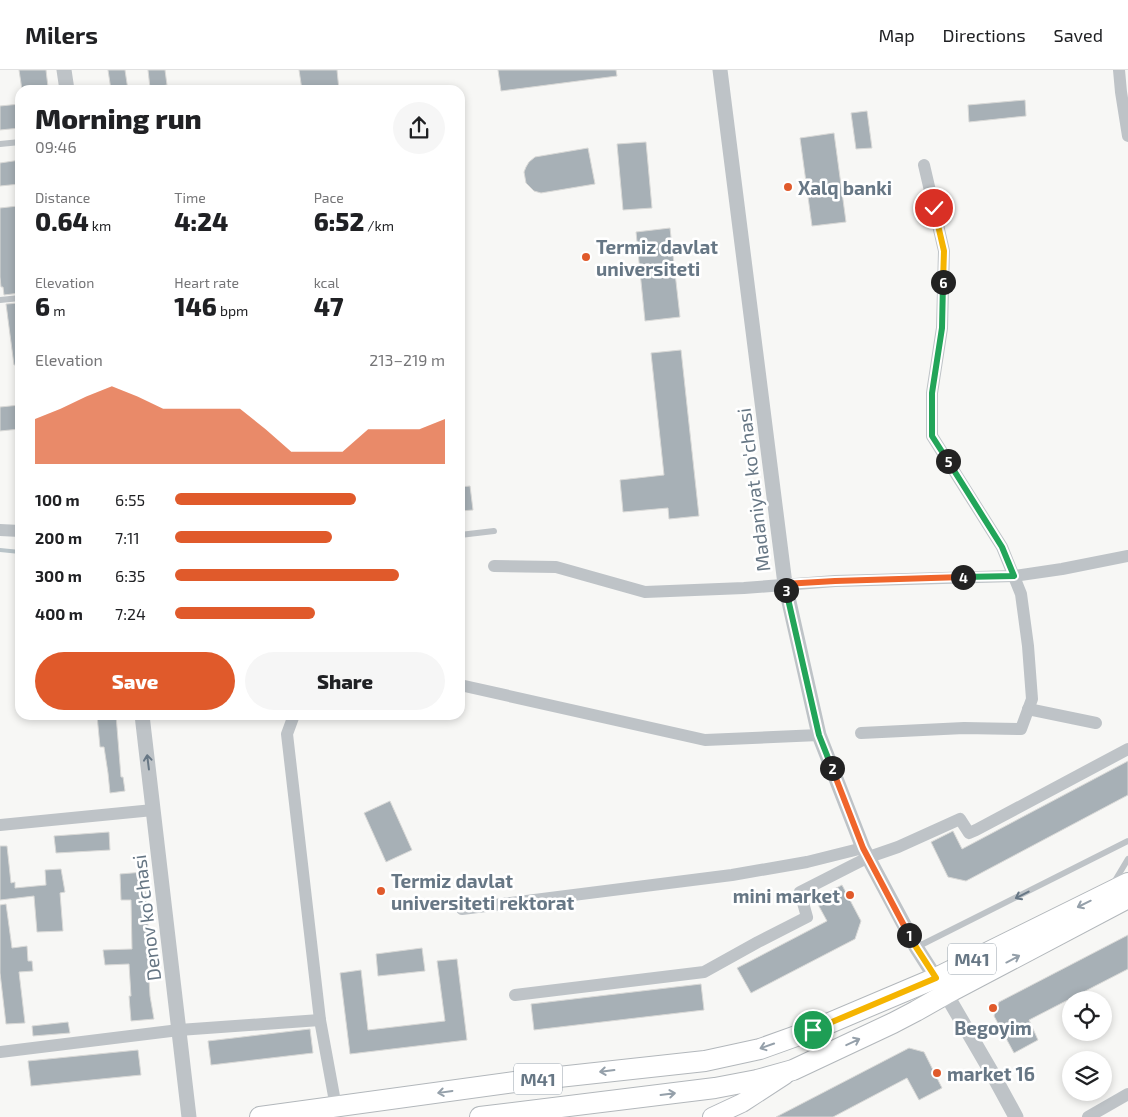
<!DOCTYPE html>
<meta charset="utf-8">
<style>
body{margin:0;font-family:"Exo 2",sans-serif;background:#f6f6f6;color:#202124;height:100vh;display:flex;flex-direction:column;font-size:19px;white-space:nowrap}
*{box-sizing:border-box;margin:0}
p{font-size:16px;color:#757577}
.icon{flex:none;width:28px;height:28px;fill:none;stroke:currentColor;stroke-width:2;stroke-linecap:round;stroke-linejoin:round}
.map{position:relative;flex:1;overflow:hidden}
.details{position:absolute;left:15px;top:15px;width:450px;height:635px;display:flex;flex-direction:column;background:#fff;border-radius:15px;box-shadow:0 2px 8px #0003}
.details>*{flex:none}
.controls{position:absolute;left:1062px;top:921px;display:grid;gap:10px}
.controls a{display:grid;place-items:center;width:50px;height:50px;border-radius:50%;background:#fff;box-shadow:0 2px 8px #0003;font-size:25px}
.pin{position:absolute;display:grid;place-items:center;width:42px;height:42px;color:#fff;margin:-21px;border:2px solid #fff;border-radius:50%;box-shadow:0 1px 5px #0007}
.km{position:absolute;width:25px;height:25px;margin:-12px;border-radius:50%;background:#222;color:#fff;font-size:14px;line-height:25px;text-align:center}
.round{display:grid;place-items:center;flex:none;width:52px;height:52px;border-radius:26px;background:#f6f6f6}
.headline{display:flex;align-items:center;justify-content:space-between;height:85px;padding:0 20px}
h1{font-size:28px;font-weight:800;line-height:38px}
.metrics{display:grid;grid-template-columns:repeat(3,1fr);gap:8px;height:85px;padding:5px 20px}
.metrics div{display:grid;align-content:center}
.metrics b{font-size:25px;font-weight:800}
.metrics small{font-size:14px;font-weight:400}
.metrics p{font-size:14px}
.chart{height:140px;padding:10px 20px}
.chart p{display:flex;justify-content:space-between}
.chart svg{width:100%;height:90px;margin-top:5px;fill:#e05a2b;opacity:.7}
.cta{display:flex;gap:10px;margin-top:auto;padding:10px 20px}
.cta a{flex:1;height:58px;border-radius:30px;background:#e05a2b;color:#fff;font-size:20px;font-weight:800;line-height:58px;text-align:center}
.cta a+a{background:#f6f6f6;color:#202124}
ul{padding:0 20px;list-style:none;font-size:16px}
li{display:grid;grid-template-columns:80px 60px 1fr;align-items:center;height:38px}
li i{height:12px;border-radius:6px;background:#e05a2b}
header{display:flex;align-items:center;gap:30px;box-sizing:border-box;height:70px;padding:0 25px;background:#fff;border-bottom:1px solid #e0e0e0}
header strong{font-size:24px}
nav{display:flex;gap:28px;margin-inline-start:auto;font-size:18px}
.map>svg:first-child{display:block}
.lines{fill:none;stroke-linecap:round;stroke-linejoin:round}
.stream{stroke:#b9c4c9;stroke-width:4}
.building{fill:#a7b0b6;stroke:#d9d9d7}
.secondary-casing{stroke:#b3b8bd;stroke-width:20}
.primary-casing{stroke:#b2b7bb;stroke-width:22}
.service{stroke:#bec3c7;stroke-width:6}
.minor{stroke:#bec3c7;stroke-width:12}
.tertiary{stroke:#bec3c7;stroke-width:15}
.secondary{stroke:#fff;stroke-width:18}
.primary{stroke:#fff;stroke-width:20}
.oneway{stroke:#677785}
.oneway2{stroke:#95a0aa}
.split-1-casing{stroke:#fff;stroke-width:10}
.split-2-casing{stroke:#fff;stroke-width:10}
.split-3-casing{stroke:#fff;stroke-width:10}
.split-4-casing{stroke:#fff;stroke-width:10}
.split-5-casing{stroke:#fff;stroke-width:10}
.split-6-casing{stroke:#fff;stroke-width:10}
.split-7-casing{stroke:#fff;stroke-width:10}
.split-1{stroke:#f5b400;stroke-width:6}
.split-2{stroke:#f0652b;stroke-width:6}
.split-3{stroke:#22a559;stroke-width:6}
.split-4{stroke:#f0652b;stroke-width:6}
.split-5{stroke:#22a559;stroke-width:6}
.split-6{stroke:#22a559;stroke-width:6}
.split-7{stroke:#f5b400;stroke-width:6}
.poi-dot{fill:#e05a2b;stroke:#fff;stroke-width:2}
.labels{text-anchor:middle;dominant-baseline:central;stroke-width:5;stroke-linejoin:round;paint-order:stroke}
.shield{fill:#fff;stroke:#95a0aa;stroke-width:1}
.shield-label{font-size:18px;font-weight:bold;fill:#677785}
.poi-label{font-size:19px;font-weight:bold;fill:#677785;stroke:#fff;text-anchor:start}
.street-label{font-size:19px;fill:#677785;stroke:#fff}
</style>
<header>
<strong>Milers</strong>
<nav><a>Map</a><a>Directions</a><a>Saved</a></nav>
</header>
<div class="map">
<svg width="1128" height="1047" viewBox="0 0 1128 1047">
<rect width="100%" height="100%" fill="#f7f7f5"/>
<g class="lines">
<polyline class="stream" points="0,480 20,482"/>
</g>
<g class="building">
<polygon points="19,0 46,0 48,17 22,20"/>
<polygon points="108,0 125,0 128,20 111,20"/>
<polygon points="148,0 165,0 167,15 150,18"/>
<polygon points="299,0 337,0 339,20 302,20"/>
<polygon points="498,0 616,0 617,6 501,21"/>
<polygon points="1025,30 1026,46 969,52 968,35"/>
<polygon points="20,34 20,58 0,60 0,36"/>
<polygon points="867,41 872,78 856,79 851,43"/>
<polygon points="834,63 846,152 812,156 800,68"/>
<polygon points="646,72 652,138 623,140 617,74"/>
<polygon points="588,78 595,114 541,123 534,121 526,113 524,102 526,97 529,92 535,87"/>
<polygon points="20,90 20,114 0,116 0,93"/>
<polygon points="18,136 20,155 20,223 4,225 3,217 1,217 0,207 0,138"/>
<polygon points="670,158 680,247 645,251 636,162"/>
<polygon points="20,233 20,295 14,295 6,234"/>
<polygon points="681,280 699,446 669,449 668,438 623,442 620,410 664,405 651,283"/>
<polygon points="20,335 20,359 0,361 0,337"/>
<polygon points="470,416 473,440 460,441 460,417"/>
<polygon points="97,645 116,645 121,707 123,707 125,721 110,723 108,703 104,677 100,677"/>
<polygon points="1128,691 1128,725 966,811 948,807 931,772 953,761 962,779"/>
<polygon points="390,731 412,780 386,792 364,743"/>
<polygon points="109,762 110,780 56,783 54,766"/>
<polygon points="0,776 7,776 11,813 15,812 15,818 46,815 45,800 61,799 65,822 60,823 63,861 37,862 34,826 0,830"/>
<polygon points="144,802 151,893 148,893 150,926 154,949 131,951 129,926 131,926 129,894 105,895 103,880 132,879 131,830 121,830 120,804"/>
<polygon points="842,815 861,851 855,869 751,923 737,898 827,851 815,829"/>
<polygon points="6,834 12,878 27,876 28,891 32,891 33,901 19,902 25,953 6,954 0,903 0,835"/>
<polygon points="1128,865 1128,899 1029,950 1038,970 1014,983 994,946 999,932"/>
<polygon points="422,878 425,901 378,906 376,884"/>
<polygon points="457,889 467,970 350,984 340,903 361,900 368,960 445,951 437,891"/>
<polygon points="701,914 704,940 534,960 531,934"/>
<polygon points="68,952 70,963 33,966 32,956"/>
<polygon points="310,959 313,983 211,995 208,971"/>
<polygon points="909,978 924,982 942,1018 919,1030 907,1008 833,1047 776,1047"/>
<polygon points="138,980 141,1005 31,1016 28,991"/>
</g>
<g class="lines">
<g class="secondary-casing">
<polyline id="secondary" points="712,1047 742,1033 785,1005"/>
</g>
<g class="primary-casing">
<g id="primary">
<polyline points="260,1047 522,1011 705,991 760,979 813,960 936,908 1128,813"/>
<polyline points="480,1047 715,1018 757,1010 793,1000 893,953 916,941 946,924 1128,828"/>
</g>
</g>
<g class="service">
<polyline points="0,74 20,72"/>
<polyline points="0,230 20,228"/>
<polyline points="460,465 494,461"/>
<polyline points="1113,814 1128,789"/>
<polyline points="917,877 1128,771"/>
</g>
<g class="minor">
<polyline points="1119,0 1121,22 1128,66"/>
<polyline points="0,460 20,461"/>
<polyline points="494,496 556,497 645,522 744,518 835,511 1014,506 1062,499 1128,486"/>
<polyline points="460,615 705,670 819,665"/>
<polyline points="1028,639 1096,653"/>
<polyline points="294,645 287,664 320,950 336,1037"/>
<polyline points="861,663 964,658 1021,659 1032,629 1028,576 1021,524 1002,477 932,366 932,323 942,258 944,181 924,95"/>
<polyline points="0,755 153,740"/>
<polyline points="462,839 732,805 807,792 863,778"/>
<polyline points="515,925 704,902 758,872 807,847 800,822 851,796 869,787 898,777 960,749 969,763 976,760 1128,679"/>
<polyline points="0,982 179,960 320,950"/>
<polyline points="1088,1047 1128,1024"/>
</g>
<g class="tertiary">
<polyline points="64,0 67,20"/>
<polyline points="720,0 785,514 819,665 863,778 916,877 946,924 992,1003 1016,1047"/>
<polyline points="142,645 189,1047"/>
</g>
<use href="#secondary" class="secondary"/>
<use href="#primary" class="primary"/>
</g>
<defs><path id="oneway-shaft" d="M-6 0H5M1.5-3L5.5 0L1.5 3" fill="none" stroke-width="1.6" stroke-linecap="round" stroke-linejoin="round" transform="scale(1.25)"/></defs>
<g class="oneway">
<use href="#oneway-shaft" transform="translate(148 692) rotate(-97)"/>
<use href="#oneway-shaft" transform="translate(1022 825) rotate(153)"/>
</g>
<g class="oneway2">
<use href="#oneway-shaft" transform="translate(1084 834) rotate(154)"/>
<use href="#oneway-shaft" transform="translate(1013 889) rotate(-28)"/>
<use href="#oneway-shaft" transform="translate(853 972) rotate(-25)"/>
<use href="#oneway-shaft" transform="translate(767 976) rotate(161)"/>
<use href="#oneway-shaft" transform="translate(607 1001) rotate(173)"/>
<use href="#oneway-shaft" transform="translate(445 1022) rotate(172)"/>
<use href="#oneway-shaft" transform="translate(668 1024) rotate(-7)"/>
</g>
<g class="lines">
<g class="split-1-casing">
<polyline id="split-1" points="813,960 936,908 916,877 909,865"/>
</g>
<g class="split-2-casing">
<polyline id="split-2" points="832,698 863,778 909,865"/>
</g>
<g class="split-3-casing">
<polyline id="split-3" points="786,520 819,665 832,698"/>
</g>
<g class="split-4-casing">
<polyline id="split-4" points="786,520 784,514 835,511 963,507"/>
</g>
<g class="split-5-casing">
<polyline id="split-5" points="948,391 1002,477 1014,506 963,507"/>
</g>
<g class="split-6-casing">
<polyline id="split-6" points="943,212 942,258 932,323 932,366 948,391"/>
</g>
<g class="split-7-casing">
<polyline id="split-7" points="934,138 944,181 943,212"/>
</g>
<use href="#split-1" class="split-1"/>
<use href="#split-2" class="split-2"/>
<use href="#split-3" class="split-3"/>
<use href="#split-4" class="split-4"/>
<use href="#split-5" class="split-5"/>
<use href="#split-6" class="split-6"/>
<use href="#split-7" class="split-7"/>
</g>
<g class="poi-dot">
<circle cx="788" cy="117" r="5"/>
<circle cx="586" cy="187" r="5"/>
<circle cx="381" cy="821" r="5"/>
<circle cx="850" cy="825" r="5"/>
<circle cx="993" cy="938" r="5"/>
<circle cx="937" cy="1003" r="5"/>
</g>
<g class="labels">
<g class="shield">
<rect x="948" y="873.5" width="48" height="31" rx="4"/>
<rect x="514" y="993.5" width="48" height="31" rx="4"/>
</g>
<g class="shield-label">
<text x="972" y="889">M41</text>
<text x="538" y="1009">M41</text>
</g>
<g class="poi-label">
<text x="798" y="117">Xalq banki</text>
<text x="596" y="176">Termiz davlat<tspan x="596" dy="22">universiteti</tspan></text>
<text x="391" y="810">Termiz davlat<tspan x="391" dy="22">universiteti rektorat</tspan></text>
<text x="840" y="825" text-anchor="end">mini market</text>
<text x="993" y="957" text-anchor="middle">Begoyim</text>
<text x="947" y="1003">market 16</text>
</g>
<g class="street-label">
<text transform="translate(753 420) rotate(-97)">Madaniyat ko'chasi</text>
<text transform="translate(146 848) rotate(-97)">Denov ko'chasi</text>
</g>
</g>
</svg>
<div class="controls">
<a><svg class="icon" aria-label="locate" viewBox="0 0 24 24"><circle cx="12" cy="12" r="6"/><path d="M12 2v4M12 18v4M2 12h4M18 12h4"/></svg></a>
<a><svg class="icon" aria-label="layers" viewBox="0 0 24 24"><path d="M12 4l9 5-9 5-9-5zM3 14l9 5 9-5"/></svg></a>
</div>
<div class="pin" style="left:813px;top:960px;background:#1e9e55"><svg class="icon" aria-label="arrive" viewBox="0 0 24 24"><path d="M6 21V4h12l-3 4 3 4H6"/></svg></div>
<div class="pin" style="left:934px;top:138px;background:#d93025"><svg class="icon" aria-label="check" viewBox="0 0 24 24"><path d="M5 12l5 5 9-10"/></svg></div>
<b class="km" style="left:909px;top:865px">1</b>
<b class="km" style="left:832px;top:698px">2</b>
<b class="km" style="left:786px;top:520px">3</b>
<b class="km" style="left:963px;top:507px">4</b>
<b class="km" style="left:948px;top:391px">5</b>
<b class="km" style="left:943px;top:212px">6</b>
<section class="details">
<div class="headline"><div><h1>Morning run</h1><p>09:46</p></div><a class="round"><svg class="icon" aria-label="share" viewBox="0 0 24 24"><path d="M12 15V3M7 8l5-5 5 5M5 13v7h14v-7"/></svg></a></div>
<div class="metrics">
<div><p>Distance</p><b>0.64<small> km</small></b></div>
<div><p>Time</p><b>4:24</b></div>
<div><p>Pace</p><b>6:52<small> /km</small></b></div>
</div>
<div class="metrics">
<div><p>Elevation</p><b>6<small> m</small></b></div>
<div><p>Heart rate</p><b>146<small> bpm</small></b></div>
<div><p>kcal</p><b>47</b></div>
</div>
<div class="chart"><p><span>Elevation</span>213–219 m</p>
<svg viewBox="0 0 160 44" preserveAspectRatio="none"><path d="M0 44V22L10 17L20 11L30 6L40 11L50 17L60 17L70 17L80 17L90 27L100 38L110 38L120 38L130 27L140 27L150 27L160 22V44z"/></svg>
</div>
<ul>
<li><b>100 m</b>6:55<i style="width:67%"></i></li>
<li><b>200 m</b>7:11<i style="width:58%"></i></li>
<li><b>300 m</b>6:35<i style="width:83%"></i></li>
<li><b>400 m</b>7:24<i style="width:52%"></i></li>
</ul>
<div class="cta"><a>Save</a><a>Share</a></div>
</section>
</div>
